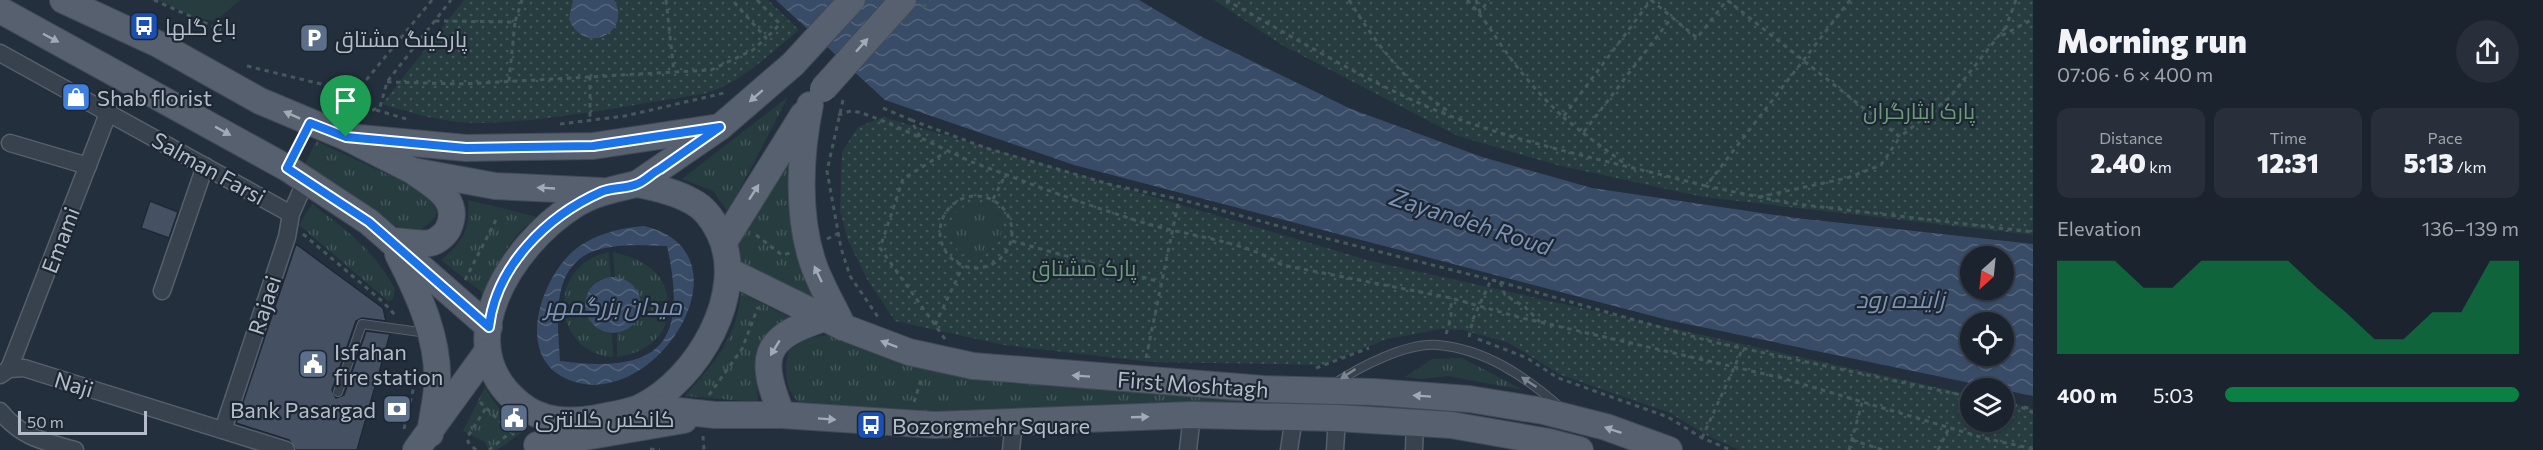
<!DOCTYPE html>
<meta charset="utf-8">
<style>
body{margin:0;font-family:Commissioner,Cairo,sans-serif;background:#282f3a;color:#f1f3f6;height:100vh;display:flex;flex-direction:column;font-size:22px;white-space:nowrap}
*{box-sizing:border-box;margin:0}
p{font-size:20px;color:#a0a4aa}
.icon{flex:none;width:33px;height:33px;fill:none;stroke:currentColor;stroke-width:2;stroke-linecap:round;stroke-linejoin:round}
.map{position:relative;flex:1;overflow:hidden}
.details{display:flex;flex-direction:column;background:#1b232e;width:510px}
.details>*{flex:none}
.needle{width:39px;rotate:207deg}
.fabs{position:absolute;left:1960px;top:246px;display:grid;gap:12px}
.fabs a{display:grid;place-items:center;width:54px;height:54px;border-radius:50%;background:#1b232e;box-shadow:0 2px 4px #0004,0 0 0 2px #39404a;font-size:30px}
.scale{position:absolute;left:18px;bottom:15px;width:129px;box-sizing:border-box;padding-left:6px;border:3px solid #b4bcc9;border-top:0;font-size:16px;line-height:21px;white-space:nowrap;color:#b4bcc9;-webkit-text-stroke:4px #1d2633;paint-order:stroke}
.pin{position:absolute;display:grid;place-items:center;width:51px;height:51px;color:#fff;margin:-62px -26px;border-radius:50% 50% 50% 0;rotate:-45deg;box-shadow:0 0 6px #0007}
.pin .icon{rotate:45deg}
.round{display:grid;place-items:center;flex:none;width:63px;height:63px;border-radius:32px;background:#282f3a}
.headline{display:flex;align-items:center;justify-content:space-between;height:102px;padding:0 24px}
h1{font-size:33px;font-weight:800;line-height:45px}
.stats{display:grid;grid-template-columns:repeat(3,1fr);gap:9px;height:102px;padding:6px 24px}
.stats div{display:grid;align-content:center;border-radius:12px;background:#282f3a;text-align:center}
.stats b{font-size:26px;font-weight:800}
.stats small{font-size:16px;font-weight:400}
.stats p{font-size:16px}
.chart{height:168px;padding:12px 24px}
.chart p{display:flex;justify-content:space-between}
.chart svg{width:100%;height:108px;margin-top:6px;fill:#0b8043;opacity:.7}
ul{padding:0 24px;list-style:none;font-size:20px}
li{display:grid;grid-template-columns:96px 72px 1fr;align-items:center;height:45px}
li i{height:15px;border-radius:8px;background:#0b8043}
main{display:flex;flex:1;min-height:0}
.map>svg:first-child{display:block}
.grass{fill:url(#grass-tufts)}
.park{fill:url(#park-dots);fill-rule:evenodd}
.garden{fill:#263c3f}
.water{fill:url(#water-waves);fill-rule:evenodd}
.building{fill:#455162;stroke:#1f2835;stroke-width:1.5}
.lines{fill:none;stroke-linecap:round;stroke-linejoin:round}
.service-casing{stroke:#565f6c;stroke-width:10}
.minor-casing{stroke:#565f6c;stroke-width:19}
.primary-casing{stroke:#414a57;stroke-width:28}
.path{stroke:#44595c;stroke-width:3;stroke-dasharray:4.5 4.5;stroke-linecap:butt}
.service{stroke:#38414e;stroke-width:8}
.minor{stroke:#38414e;stroke-width:16}
.primary{stroke:#56606e;stroke-width:26}
.primary-bridge-casing{stroke:#414a57;stroke-width:28;stroke-linecap:butt}
.path-bridge{stroke:#44595c;stroke-width:3;stroke-dasharray:4.5 4.5;stroke-linecap:butt}
.primary-bridge{stroke:#56606e;stroke-width:26}
.oneway{fill:#a1aab7}
.oneway2{fill:#7c8592}
.route-casing{stroke:#fff;stroke-width:12}
.route{stroke:#1a73e8;stroke-width:8}
.labels{text-anchor:middle;dominant-baseline:central;stroke-width:4.5;stroke-linejoin:round;paint-order:stroke}
.poi-label{font-size:22px;fill:#b4bcc9;stroke:#1d2633;text-anchor:start}
.park-label{font-size:22px;fill:#6b9a76;stroke:#1d2633}
.street-label{font-size:22px;fill:#b4bcc9;stroke:#1d2633}
.water-label{font-size:24px;font-style:italic;fill:#7c92b1;stroke:#1d2633}
</style>
<main>
<div class="map">
<svg width="2033" height="450" viewBox="0 0 2033 450">
<defs>
<pattern id="grass-tufts" width="24" height="20" patternUnits="userSpaceOnUse" patternTransform="scale(1.5)"><rect width="24" height="20" fill="#263c3f"/><path d="M3 7l-1-3M5 7V3M7 7l1-3M15 17l-1-3M17 17v-4M19 17l1-3" fill="none" stroke="#435659"/></pattern>
<pattern id="park-dots" width="8" height="8" patternUnits="userSpaceOnUse" patternTransform="scale(1.5)"><rect width="8" height="8" fill="#263c3f"/><path d="M2 2h.1M6 6h.1" fill="none" stroke="#435659" stroke-width="1.8" stroke-linecap="round"/></pattern>
<pattern id="water-waves" width="16" height="10" patternUnits="userSpaceOnUse" patternTransform="scale(1.5)"><rect width="16" height="10" fill="#394c67"/><path d="M0 5q4-4 8 0t8 0" fill="none" stroke="#53647b"/></pattern>
</defs>
<rect width="100%" height="100%" fill="#242f3e"/>
<g class="grass">
<polygon points="788,97 728,212 713,191 682,179"/>
<polygon points="316,141 431,195 437,213 431,222 417,232 396,226 305,164"/>
<polygon points="792,151 795,248 816,303 743,266 736,243"/>
<path d="M468,200L537,217C510,236 494,266 488,297L441,260C464,241 470,230 468,200Z"/>
<path d="M978,203C1040,219 967,290 951,237C947,225 952,216 961,208Z"/>
<path d="M312,204C347,230 373,249 395,289L393,299L388,301L299,225Z"/>
<path d="M609,252L611,277L598,280L584,304H564C565,276 582,258 609,252Z"/>
<path d="M613,252C640,259 665,269 668,301L641,302L640,297L615,277Z"/>
<path d="M741,293L791,318L756,367L758,402L685,396C715,361 736,340 741,293Z"/>
<path d="M668,306C669,337 645,353 617,357V333L640,312L641,308Z"/>
<path d="M564,308L584,309L593,326L612,334L613,357C587,356 565,335 564,308Z"/>
<path d="M832,334L890,357L1407,402V416L967,415L818,409C813,407 804,406 800,403C784,391 784,367 789,350L809,338Z"/>
<polygon points="1462,358 1523,390 1448,376 1422,379 1405,377 1432,359"/>
<path d="M485,387C496,407 507,419 527,429L497,450H489L485,442L463,431Z"/>
</g>
<g class="park">
<path d="M464,0H768L799,30C769,54 741,84 703,94C628,105 552,122 476,123C444,123 412,113 382,104Z"/>
<polygon points="1214,0 2033,0 2033,235 1703,197 1557,165 1458,136 1282,45"/>
<path d="M883,117L1371,261L1971,395V422H2004V402L2033,409V450H1740L1708,436L1670,413L1561,375L1509,343L1463,330L1441,329L1387,339L1323,365L1152,362L1004,345L895,321L867,279L847,238L840,210L842,152L858,127ZM978,203C1040,219 967,290 951,237C947,225 952,216 961,208Z"/>
</g>
<polygon class="garden" points="159,0 240,0 216,21 195,18"/>
<g class="water">
<path d="M573,0H614C633,32 584,57 569,19Z"/>
<path d="M776,0H1139L1200,36L1351,109L1482,157L1592,188L1796,218L2033,244V396L1668,320L1074,165L885,100ZM1971,256H2004V290H1971ZM1971,322H2004V356H1971Z"/>
<path d="M644,226C756,252 656,414 569,380C514,358 540,282 572,252C592,235 618,228 644,226ZM667,246C689,345 659,374 560,361C557,315 549,254 612,247C630,244 649,246 667,246Z"/>
<circle cx="613" cy="305" r="28"/>
</g>
<g class="building">
<polygon points="150,201 178,212 169,238 141,228"/>
<polygon points="296,244 383,308 386,321 362,318 356,321 332,390 336,398 344,395 366,331 390,334 357,450 296,450 289,440 236,423"/>
</g>
<g class="lines">
<g class="service-casing">
<g id="service">
<path d="M1335,383C1360,367 1407,342 1438,345C1485,349 1526,377 1560,407"/>
<polyline points="338,392 362,324 427,333"/>
</g>
</g>
<g class="minor-casing">
<g id="minor">
<polyline points="0,53 291,214"/>
<polyline points="10,143 88,166"/>
<polyline points="162,291 205,166"/>
<polyline points="9,369 109,111"/>
<polyline points="0,375 9,369 24,368 286,450"/>
<path d="M0,411C22,438 43,441 75,450"/>
<polyline points="223,430 287,237 291,214 306,180"/>
<polyline points="1011,450 1014,421"/>
<polyline points="1188,450 1192,415"/>
<polyline points="1289,450 1294,417"/>
<polyline points="1335,450 1337,418"/>
<polyline points="1414,450 1415,423"/>
</g>
</g>
<g class="primary-casing">
<g id="primary">
<polyline points="63,0 158,44 260,101 346,137 413,171 495,186 601,191"/>
<polyline points="0,10 287,168 369,222 489,327"/>
<path d="M810,105C800,153 797,213 812,260C819,283 833,305 843,327"/>
<polyline points="359,138 466,148 593,146 720,127"/>
<path d="M637,184C656,188 676,192 693,202C705,208 713,220 719,232C749,292 697,380 641,407C628,413 611,415 597,418C569,423 542,422 520,404C446,346 512,245 573,206C593,193 615,189 637,184Z"/>
<polyline points="637,184 720,127 793,64"/>
<path d="M391,241C403,241 418,245 430,243C436,242 445,235 448,229C461,202 438,188 417,174"/>
<polyline points="724,242 803,115"/>
<path d="M398,254C419,295 440,340 437,387C436,403 432,418 430,434"/>
<polyline points="729,271 843,327 909,352 973,366 1264,389 1374,392 1469,399 1543,411 1606,427 1669,450"/>
<polyline points="641,407 715,415 782,415 935,425 1192,415 1337,418 1451,425 1549,442 1580,450"/>
<path d="M782,415C759,359 761,338 822,319"/>
<polyline points="537,445 684,420"/>
<polyline points="416,450 487,352"/>
</g>
</g>
<g class="path">
<polyline points="154,0 221,30"/>
<polyline points="432,0 367,79 352,86 349,96 355,109 366,113 380,107 387,82 451,0"/>
<polyline points="666,0 674,72"/>
<polyline points="757,0 780,24 766,38"/>
<path d="M1226,0C1299,40 1383,92 1461,120C1540,148 1625,165 1706,186"/>
<path d="M1349,0C1377,45 1406,84 1451,113"/>
<path d="M1467,0C1482,15 1492,32 1504,49C1521,74 1541,96 1563,117L1651,0"/>
<polyline points="1476,0 1480,12 1489,0"/>
<polyline points="1651,0 1697,38 1727,0 1900,137 1950,97 2005,28"/>
<polyline points="1850,0 1706,186 1788,203 2033,232"/>
<polyline points="2016,0 2003,35 2033,19"/>
<polyline points="435,21 515,22 522,0"/>
<polyline points="247,66 350,91"/>
<polyline points="590,76 590,119"/>
<polyline points="509,81 515,22"/>
<polyline points="387,82 464,84 711,70 753,50 766,38 732,0"/>
<polyline points="843,100 827,171 841,248 850,276 878,317"/>
<polyline points="883,108 911,120 920,137"/>
<polyline points="376,110 410,120"/>
<polyline points="344,113 355,109 357,118"/>
<path d="M838,115C842,114 847,112 851,111C867,110 951,153 972,162C1031,184 1088,206 1148,224C1192,237 1242,240 1282,265L1451,298L1518,317L1782,378L1984,438L2033,449"/>
<polyline points="1563,117 1583,133 1672,17"/>
<polyline points="911,120 986,148 1112,185 1179,199 1297,231 1500,282 1505,295 1525,307 1540,322"/>
<polyline points="560,124 625,116 724,93"/>
<polyline points="1583,133 1625,164"/>
<circle cx="976" cy="232" r="36"/>
<polyline points="1759,197 1847,178 1881,165 1900,137"/>
<polyline points="993,199 1006,174"/>
<polyline points="303,234 382,301 395,315"/>
<polyline points="756,235 782,255 790,253"/>
<polyline points="827,239 839,233"/>
<polyline points="1012,241 1160,282"/>
<polyline points="465,280 497,218"/>
<polyline points="1500,282 1713,342 1971,397"/>
<polyline points="935,325 963,266"/>
<polyline points="1446,334 1451,318 1451,298"/>
<polyline points="1469,337 1473,319 1491,280"/>
<polyline points="945,339 880,248 903,179 946,152"/>
<polyline points="1478,339 1527,358 1558,378 1668,417 1702,438 1731,450"/>
<polyline points="1146,358 1179,199"/>
<polyline points="1316,368 1369,348"/>
<polyline points="709,395 742,349 758,307"/>
<polyline points="480,402 514,435"/>
<polyline points="914,402 922,377"/>
<polyline points="2004,403 2019,406 2033,413"/>
<polyline points="2024,407 2033,409"/>
<polyline points="404,429 414,386"/>
<polyline points="703,436 704,450"/>
<polyline points="1702,438 1743,348"/>
<polyline points="1852,440 1883,450"/>
<polyline points="650,449 660,450"/>
<polyline points="476,450 468,442 468,436 486,408"/>
<polyline points="489,450 511,432"/>
<polyline points="1849,450 1862,403"/>
<polyline points="1938,450 1949,428"/>
</g>
<use href="#service" class="service"/>
<use href="#minor" class="minor"/>
<use href="#primary" class="primary"/>
<g class="primary-bridge-casing">
<g id="primary-bridge">
<polyline points="793,64 852,0"/>
<polyline points="823,89 903,0"/>
</g>
</g>
<polyline class="path-bridge" points="923,7 930,0"/>
<use href="#primary-bridge" class="primary-bridge"/>
</g>
<defs><path id="oneway-solid" d="M-6-.8H1V-3.2L6.5 0L1 3.2V.8H-6Z" transform="scale(1.5)"/></defs>
<g class="oneway">
<use href="#oneway-solid" transform="translate(51 38) rotate(28)"/>
<use href="#oneway-solid" transform="translate(862 45) rotate(-48)"/>
<use href="#oneway-solid" transform="translate(756 96) rotate(139)"/>
<use href="#oneway-solid" transform="translate(292 115) rotate(-156)"/>
<use href="#oneway-solid" transform="translate(223 131) rotate(29)"/>
<use href="#oneway-solid" transform="translate(546 188) rotate(-177)"/>
<use href="#oneway-solid" transform="translate(754 192) rotate(-57)"/>
<use href="#oneway-solid" transform="translate(818 274) rotate(-115)"/>
<use href="#oneway-solid" transform="translate(889 344) rotate(-159)"/>
<use href="#oneway-solid" transform="translate(775 348) rotate(121)"/>
<use href="#oneway-solid" transform="translate(1081 376) rotate(-176)"/>
<use href="#oneway-solid" transform="translate(1422 396) rotate(-176)"/>
<use href="#oneway-solid" transform="translate(1140 417) rotate(-2)"/>
<use href="#oneway-solid" transform="translate(827 419) rotate(4)"/>
<use href="#oneway-solid" transform="translate(1613 430) rotate(-161)"/>
</g>
<g class="oneway2">
<use href="#oneway-solid" transform="translate(1348 374) rotate(147)"/>
<use href="#oneway-solid" transform="translate(1529 382) rotate(-146)"/>
</g>
<g class="lines">
<g class="route-casing">
<path id="route" d="M310,123L346,137L466,148L593,146L720,127C700,141 680,155 660,169C652,173 645,181 637,184C626,189 612,187 601,192C547,216 496,266 489,327L369,222L287,168Z"/>
</g>
<use href="#route" class="route"/>
</g>
<defs>
<g id="bus-square" transform="scale(1.5)"><rect x="-9" y="-9" width="18" height="18" rx="4" fill="#1a4fb4" stroke="#1d2633"/><path d="M-5-6H5V4H4V6H2V4H-2V6H-4V4H-5ZM-3.5-4V0h7V-4ZM-3.5 1.2v1.5H-2V1.2ZM2 1.2v1.5H3.5V1.2Z" fill="#fff"/></g>
<g id="parking-square" transform="scale(1.5)"><rect x="-9" y="-9" width="18" height="18" rx="4" fill="#5c6f8a" stroke="#1d2633"/><path d="M-3.5-5.5H1a3.5 3.5 0 0 1 0 7H-1V5.5H-3.5ZM-1-3.4V-.6H.8a1.4 1.4 0 0 0 0-2.8Z" fill="#fff"/></g>
<g id="shop-square" transform="scale(1.5)"><rect x="-9" y="-9" width="18" height="18" rx="4" fill="#3f7fe0" stroke="#1d2633"/><path d="M-5-2.5h2.3a2.7 3.5 0 0 1 5.4 0H5L5.5 6h-11ZM-1.5-2.5h3a1.5 2.3 0 0 0-3 0Z" fill="#fff"/></g>
<g id="civic-square" transform="scale(1.5)"><rect x="-9" y="-9" width="18" height="18" rx="4" fill="#5c6f8a" stroke="#1d2633"/><path d="M-.6-6.5H3V-4.5H.6V-3L4-1V1h2V6H-6V1h2V-1L-.6-3ZM-1.2 2.5V6h2.4V2.5Z" fill="#fff"/></g>
<g id="bank-square" transform="scale(1.5)"><rect x="-9" y="-9" width="18" height="18" rx="4" fill="#5c6f8a" stroke="#1d2633"/><path d="M-6-4H6V4H-6ZM0-2.3a2.3 2.3 0 1 0 0 4.6a2.3 2.3 0 1 0 0-4.6Z" fill="#fff"/></g>
</defs>
<g fill-rule="evenodd">
<use href="#bus-square" x="144" y="26"/>
<use href="#parking-square" x="314" y="38"/>
<use href="#shop-square" x="76" y="97"/>
<use href="#civic-square" x="313" y="364"/>
<use href="#bank-square" x="397" y="409"/>
<use href="#civic-square" x="514" y="418"/>
<use href="#bus-square" x="871" y="425"/>
</g>
<g class="labels">
<g class="poi-label">
<text x="165" y="26">باغ گلها</text>
<text x="335" y="38">پارکینگ مشتاق</text>
<text x="97" y="97">Shab florist</text>
<text x="334" y="351">Isfahan<tspan x="334" dy="25">fire station</tspan></text>
<text x="376" y="409" text-anchor="end">Bank Pasargad</text>
<text x="535" y="418">کانکس کلانتری</text>
<text x="892" y="425">Bozorgmehr Square</text>
</g>
<g class="park-label">
<text x="1919" y="110">پارک ایثارگران</text>
<text x="1084" y="267">پارک مشتاق</text>
</g>
<g class="street-label">
<text transform="translate(209 168) rotate(29)">Salman Farsi</text>
<text transform="translate(60 240) rotate(-69)">Emami</text>
<text transform="translate(264 305) rotate(-72)">Rajaei</text>
<text transform="translate(74 384) rotate(17)">Naji</text>
<text transform="translate(1193 384) rotate(4)">First Moshtagh</text>
</g>
<g class="water-label">
<text transform="translate(1471 221) rotate(18)">Zayandeh Roud</text>
<text x="1900" y="298">زاینده رود</text>
<text x="613" y="305">میدان بزرگمهر</text>
</g>
</g>
</svg>
<div class="fabs">
<a><svg class="needle" viewBox="-14 -14 28 28"><path d="M0-13l5 13h-10z" fill="#e53935"/><path d="M0 13l5-13h-10z" fill="#a0a4aa"/></svg></a>
<a><svg class="icon" aria-label="locate" viewBox="0 0 24 24"><circle cx="12" cy="12" r="6"/><path d="M12 2v4M12 18v4M2 12h4M18 12h4"/></svg></a>
<a><svg class="icon" aria-label="layers" viewBox="0 0 24 24"><path d="M12 4l9 5-9 5-9-5zM3 14l9 5 9-5"/></svg></a>
</div>
<div class="scale">50 m</div>
<div class="pin" style="left:346px;top:137px;background:#1e9e55"><svg class="icon" aria-label="arrive" viewBox="0 0 24 24"><path d="M6 21V4h12l-3 4 3 4H6"/></svg></div>
</div>
<section class="details">
<div class="headline"><div><h1>Morning run</h1><p>07:06 · 6 × 400 m</p></div><a class="round"><svg class="icon" aria-label="share" viewBox="0 0 24 24"><path d="M12 15V3M7 8l5-5 5 5M5 13v7h14v-7"/></svg></a></div>
<div class="stats">
<div><p>Distance</p><b>2.40<small> km</small></b></div>
<div><p>Time</p><b>12:31</b></div>
<div><p>Pace</p><b>5:13<small> /km</small></b></div>
</div>
<div class="chart"><p><span>Elevation</span>136–139 m</p>
<svg viewBox="0 0 160 44" preserveAspectRatio="none"><path d="M0 44V6L10 6L20 6L30 17L40 17L50 6L60 6L70 6L80 6L90 17L100 27L110 38L120 38L130 27L140 27L150 6L160 6V44z"/></svg>
</div>
<ul>
<li><b>400 m</b>5:03<i style="width:100%"></i></li>
</ul>
</section>
</main>
